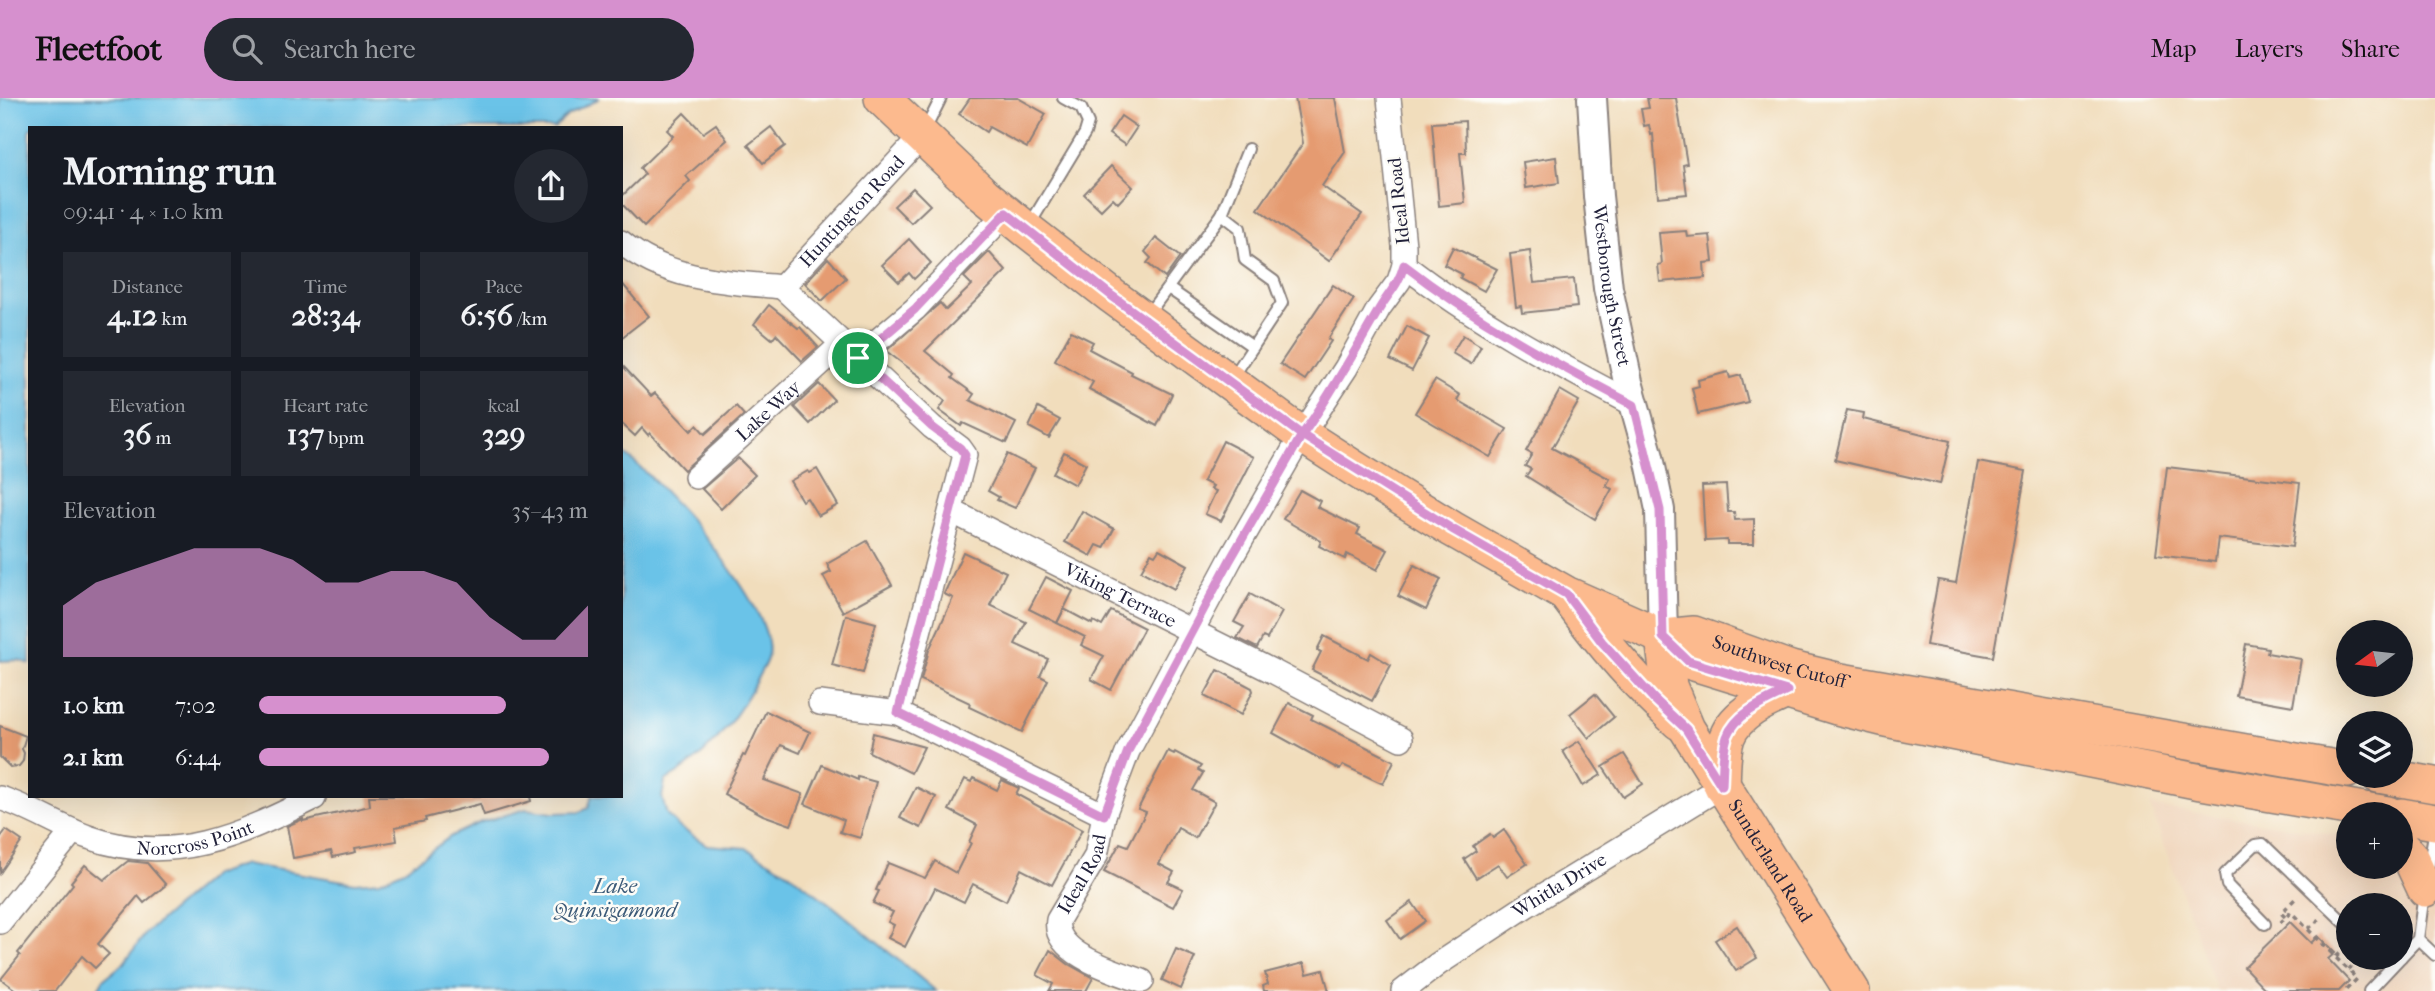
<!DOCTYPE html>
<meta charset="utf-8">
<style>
body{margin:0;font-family:"IM FELL French Canon",serif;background:#242831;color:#f1f3f6;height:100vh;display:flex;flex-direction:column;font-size:26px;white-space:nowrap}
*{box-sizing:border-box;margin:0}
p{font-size:23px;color:#9ea1a6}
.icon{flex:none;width:38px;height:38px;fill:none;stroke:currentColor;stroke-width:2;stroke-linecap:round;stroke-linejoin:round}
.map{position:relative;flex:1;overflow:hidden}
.panel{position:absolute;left:28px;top:28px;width:595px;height:672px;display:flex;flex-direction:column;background:#171b24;border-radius:0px;box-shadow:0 7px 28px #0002}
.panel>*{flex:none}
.needle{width:46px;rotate:255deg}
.tools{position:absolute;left:2336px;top:522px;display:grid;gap:14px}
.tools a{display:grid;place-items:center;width:77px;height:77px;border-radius:50%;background:#171b24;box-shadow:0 7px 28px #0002;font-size:35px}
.pin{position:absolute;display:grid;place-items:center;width:60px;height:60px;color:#fff;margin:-30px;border:4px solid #fff;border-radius:50%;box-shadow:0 2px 7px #0007}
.round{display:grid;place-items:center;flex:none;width:74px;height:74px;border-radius:37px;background:#242831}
.overview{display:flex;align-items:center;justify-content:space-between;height:119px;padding:0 35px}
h1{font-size:38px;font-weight:700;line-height:52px}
.metrics{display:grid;grid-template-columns:repeat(3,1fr);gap:10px;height:119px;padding:7px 35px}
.metrics div{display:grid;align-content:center;border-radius:0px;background:#242831;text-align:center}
.metrics b{font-size:30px;font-weight:700}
.metrics small{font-size:19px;font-weight:400}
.metrics p{font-size:19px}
.chart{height:196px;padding:14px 35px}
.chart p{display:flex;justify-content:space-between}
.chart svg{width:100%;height:126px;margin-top:7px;fill:#d690ce;opacity:.7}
ul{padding:0 35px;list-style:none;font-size:23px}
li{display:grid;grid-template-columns:112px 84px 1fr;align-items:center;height:52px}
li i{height:18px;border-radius:9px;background:#d690ce}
header{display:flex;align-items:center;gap:42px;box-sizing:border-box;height:98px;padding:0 35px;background:#d690ce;color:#111}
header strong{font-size:33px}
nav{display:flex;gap:38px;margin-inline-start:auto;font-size:24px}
.search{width:490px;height:63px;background:#242831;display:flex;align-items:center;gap:18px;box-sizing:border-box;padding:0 24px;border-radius:38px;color:#9ea1a6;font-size:26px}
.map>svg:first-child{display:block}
.built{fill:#f0d5bc;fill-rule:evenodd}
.water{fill:#6ac3e8;stroke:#467292;stroke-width:2}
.building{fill:#e59b71}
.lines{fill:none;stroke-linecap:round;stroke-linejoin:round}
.service-casing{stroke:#8a807c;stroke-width:14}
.minor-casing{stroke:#8a807c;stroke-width:26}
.tertiary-casing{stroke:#8a807c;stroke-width:32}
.primary-casing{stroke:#8a807c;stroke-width:38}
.path{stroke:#8a807c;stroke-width:3.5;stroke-dasharray:5 5;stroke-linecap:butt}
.service{stroke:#fff;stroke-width:10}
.minor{stroke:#fff;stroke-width:23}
.tertiary{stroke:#fff;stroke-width:28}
.primary{stroke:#fcba8e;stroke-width:35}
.route-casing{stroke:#fff;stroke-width:14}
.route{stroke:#d690ce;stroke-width:9}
.labels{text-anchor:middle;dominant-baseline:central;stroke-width:5;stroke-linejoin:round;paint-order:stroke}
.street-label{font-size:19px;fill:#22223b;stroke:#fdfcf7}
.water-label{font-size:21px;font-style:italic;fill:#3b5a78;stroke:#fdfcf7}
</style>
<header>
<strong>Fleetfoot</strong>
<div class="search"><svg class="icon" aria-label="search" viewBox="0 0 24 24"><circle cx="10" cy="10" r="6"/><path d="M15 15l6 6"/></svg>Search here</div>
<nav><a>Map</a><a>Layers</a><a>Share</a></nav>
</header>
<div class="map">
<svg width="2435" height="893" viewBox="0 0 2435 893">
<rect width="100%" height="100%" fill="#fdfcf7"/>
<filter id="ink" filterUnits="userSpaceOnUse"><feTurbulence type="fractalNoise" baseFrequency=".0143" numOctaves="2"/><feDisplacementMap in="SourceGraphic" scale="14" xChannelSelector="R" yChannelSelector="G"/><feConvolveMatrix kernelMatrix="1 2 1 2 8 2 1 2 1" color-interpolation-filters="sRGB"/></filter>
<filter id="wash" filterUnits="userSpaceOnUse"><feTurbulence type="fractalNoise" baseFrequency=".00686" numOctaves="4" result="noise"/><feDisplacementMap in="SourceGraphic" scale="28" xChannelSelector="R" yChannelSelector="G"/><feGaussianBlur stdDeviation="1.57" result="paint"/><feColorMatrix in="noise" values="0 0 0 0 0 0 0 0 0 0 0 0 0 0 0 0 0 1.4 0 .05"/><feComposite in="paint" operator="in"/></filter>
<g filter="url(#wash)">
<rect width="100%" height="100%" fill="#f1ddbc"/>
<path class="built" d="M2150,708L2348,738V768H2401V746L2435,751V893H2217ZM2348,807H2401V859H2348Z"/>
<g class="water">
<polygon points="0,0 600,0 568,17 554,30 30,30 30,566 19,562 0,563"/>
<path d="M621,353C658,380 778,510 768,557C767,564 762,571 759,577C738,620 708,659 665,683L662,699L667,717L678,728L707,747L746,750L786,773L834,809L936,893H97L104,881L123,866L147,834L213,777L245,766L355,785L380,783L404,772L451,738L481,724L526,711L553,715L580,714L588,710L592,698H621Z"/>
</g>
<g id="blocks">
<g class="building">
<polygon points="970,0 1018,0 1046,16 1027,50 989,29 986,34 959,16"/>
<polygon points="1295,0 1335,0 1345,54 1322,88 1362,116 1329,163 1258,111 1303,45"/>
<polygon points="1647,0 1676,0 1687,66 1683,67 1687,96 1658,99 1653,36 1651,37 1649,27 1644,28 1641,11 1649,10"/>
<polygon points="684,15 703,35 716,26 727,42 686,78 690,83 644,129 621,105 621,99 645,76 640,70 673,38 667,32"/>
<polygon points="1121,18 1137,29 1125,47 1109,36"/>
<polygon points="1465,23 1466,55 1460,55 1465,105 1439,108 1432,25"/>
<polygon points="771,29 785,48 763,65 748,47"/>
<polygon points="1556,59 1559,85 1526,90 1523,64"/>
<polygon points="1111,68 1133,89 1118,105 1113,100 1101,112 1084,96"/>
<polygon points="913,90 930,107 911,125 894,108"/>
<polygon points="1686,133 1687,139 1710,137 1713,164 1704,165 1705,180 1660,184 1658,167 1662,166 1659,135"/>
<polygon points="1156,140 1180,159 1165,180 1147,165 1151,160 1145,154"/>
<polygon points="909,141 931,165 914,181 909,175 899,184 882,167"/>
<polygon points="1453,149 1497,171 1484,193 1460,180 1462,176 1444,167"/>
<polygon points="1530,153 1534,185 1574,181 1577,209 1522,215 1521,208 1516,209 1510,156"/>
<polygon points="989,154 1006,173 925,253 954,277 952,280 974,296 970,302 1016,325 1006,345 963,325 961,328 939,312 945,303 921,282 922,280 886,253 940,205 946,212 972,187 964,179"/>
<polygon points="828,160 846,180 822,203 805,185"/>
<polygon points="621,184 649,218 621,240"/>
<polygon points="1333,187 1354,201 1328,241 1331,243 1305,282 1280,266"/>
<polygon points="769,207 798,230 800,229 818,249 802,263 776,236 772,241 754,226"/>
<polygon points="1407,228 1429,240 1412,273 1390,262"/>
<polygon points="1071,233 1093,244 1089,251 1132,274 1131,276 1172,296 1157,328 1089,291 1093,284 1055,262"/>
<polygon points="1463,237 1481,248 1471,266 1452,255"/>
<polygon points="621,266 651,298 655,295 691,333 697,327 705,336 736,308 744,317 684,372 650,335 648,337 642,330 635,338 621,325"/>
<polygon points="1728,274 1730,280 1741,277 1748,304 1698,316 1692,290 1699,288 1698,282"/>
<polygon points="1435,282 1460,297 1457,302 1507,331 1490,359 1415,315"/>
<polygon points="819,286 834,302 810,326 794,309"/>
<polygon points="1560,292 1579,303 1552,350 1610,381 1606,388 1612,391 1595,421 1526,378 1531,371 1525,368 1532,356 1526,353"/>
<polygon points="1038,310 1060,322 1049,340 1029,329"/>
<polygon points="1847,312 1864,315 1863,321 1950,343 1940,386 1835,362"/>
<polygon points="1223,343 1254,359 1221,423 1205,416 1216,393 1211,391 1213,388 1203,383"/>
<polygon points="1064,354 1086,366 1075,387 1053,375"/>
<polygon points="1007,356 1035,370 1015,410 997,402 999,399 988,393"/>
<polygon points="738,360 755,377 721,411 702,391"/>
<polygon points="1978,364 2026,373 1993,559 1926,547 1938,482 1956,485"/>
<polygon points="2167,369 2300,385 2292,449 2218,440 2215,464 2156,457"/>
<polygon points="817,371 838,407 818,418 807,400 802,403 790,383 808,373 810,375"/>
<polygon points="1726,387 1728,414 1734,414 1735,422 1754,421 1754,446 1727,446 1727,442 1705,443 1702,388"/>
<polygon points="1300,392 1320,403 1317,409 1360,430 1357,436 1388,452 1377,472 1347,456 1345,461 1319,448 1321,443 1283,421"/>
<polygon points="1082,413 1114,431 1104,450 1097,447 1091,458 1065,444"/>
<polygon points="867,443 892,487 843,514 823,478 831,474 827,466"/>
<polygon points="1159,451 1188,467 1174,491 1141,473 1151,455 1155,457"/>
<polygon points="963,454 1006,474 990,507 1026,524 1015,546 1048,561 1040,578 1048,582 1022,634 969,609 970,605 921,582 929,552 953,500 944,496"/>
<polygon points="1414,467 1441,481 1426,512 1398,498"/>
<polygon points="1046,479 1073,493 1057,525 1029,511"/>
<polygon points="1250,496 1282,514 1267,541 1263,539 1257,550 1237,540 1244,529 1234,524"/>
<polygon points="1064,511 1092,526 1093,523 1102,528 1111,513 1144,530 1111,592 1091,581 1104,558 1081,547 1085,539 1057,525"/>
<polygon points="846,517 876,525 863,575 832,567"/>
<polygon points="1324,538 1368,561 1371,555 1391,567 1372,603 1312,572 1321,554 1317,552"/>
<polygon points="2246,546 2268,550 2267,555 2301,561 2293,608 2236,598"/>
<polygon points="1218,572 1252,590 1253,593 1241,617 1204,598"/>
<polygon points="1595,596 1614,619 1589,640 1570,616"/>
<polygon points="1289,605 1313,617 1311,621 1394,663 1383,686 1343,667 1340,672 1273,635"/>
<polygon points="766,613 810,634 800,655 781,647 764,682 803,696 791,727 763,717 724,696 743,657 745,658"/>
<polygon points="0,628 26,638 22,651 24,655 23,663 19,668 10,669 0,659"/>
<polygon points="873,635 924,649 911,675 869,654"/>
<polygon points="1579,643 1601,677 1583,688 1563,653"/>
<polygon points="1168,653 1174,656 1175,654 1201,668 1198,672 1203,675 1193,692 1215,704 1195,740 1178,730 1159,766 1174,774 1168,784 1183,791 1173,809 1104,774 1120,745 1128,748 1146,714 1138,711"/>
<polygon points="1624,656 1643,686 1623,699 1603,669"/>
<polygon points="822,667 858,682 858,679 876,684 860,740 840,734 844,722 805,706"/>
<polygon points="973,680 997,692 1002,682 1019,690 1016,696 1082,732 1052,787 1021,771 1006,803 973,786 964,804 935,790 905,849 888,840 894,827 888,824 893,814 873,805 879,793 876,792 888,765 925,780 935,763 956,775 971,745 969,744 977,727 949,712 965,681 971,684"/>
<polygon points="916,689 936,699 921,730 900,720"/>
<polygon points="369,698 530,698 531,703 484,717 480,706 425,720 426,723 395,729 397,743 355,750 356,754 333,759 331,753 293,760 287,728 303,721 303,723 370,708"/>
<polygon points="6,732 22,743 0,775 0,740"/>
<polygon points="1504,732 1527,766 1507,779 1498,766 1476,780 1464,761 1476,753 1473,748 1490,736 1493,740"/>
<polygon points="128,763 147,765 166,787 144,805 138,798 98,846 109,856 95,870 82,858 55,893 17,893 1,881 20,857 18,855 73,786 71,784 85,767 104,782"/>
<polygon points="1412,804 1425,823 1400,841 1387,822"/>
<polygon points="2290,824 2311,845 2318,838 2335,855 2328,861 2349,883 2339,893 2267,893 2244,869"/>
<polygon points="1737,828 1757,860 1736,873 1715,842"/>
<polygon points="1176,851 1195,859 1181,891 1162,882"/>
<polygon points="1050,852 1068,866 1093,880 1086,893 1049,893 1053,886 1037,877"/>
<polygon points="1304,865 1307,876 1323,872 1329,893 1264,893 1263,888 1268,886 1265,875"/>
</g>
</g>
</g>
<g filter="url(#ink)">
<use href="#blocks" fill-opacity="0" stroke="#8a807c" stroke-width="2"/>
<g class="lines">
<g class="service-casing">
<g id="service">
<polyline points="925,32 941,0"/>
<polyline points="1222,116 1248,51"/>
<polyline points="1030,126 1085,35 1088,25 1081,10 1063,0"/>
<polyline points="1168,190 1253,249"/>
<polyline points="1146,219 1222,116 1240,130 1245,162 1274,183 1282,205 1233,279"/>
<polyline points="2428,772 2435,730"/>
<polyline points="2265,826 2227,787 2225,776 2255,747 2263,746 2348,828"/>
<polyline points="2418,841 2435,857"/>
<polyline points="2381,859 2391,869"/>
<polyline points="2401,859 2418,841 2424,795"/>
<polyline points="2369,893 2401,859"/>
</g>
</g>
<g class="minor-casing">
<g id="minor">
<path d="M621,144C666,182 726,184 782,189"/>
<path d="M1404,167C1476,223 1555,265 1635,307"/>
<polyline points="782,189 932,329 960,350 965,357 898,615"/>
<path id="s1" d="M782,189L922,38"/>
<polyline points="857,260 915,211 1006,115"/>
<path id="s2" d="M696,379L842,246"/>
<path id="s3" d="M951,413L1274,574L1401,641"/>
<polyline points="820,605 898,615 1104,717"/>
<path id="s4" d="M0,700C31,710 58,728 88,739C172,769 239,737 314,700"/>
<polyline points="0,824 73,733"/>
<path id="s5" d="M1142,883C1117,874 1052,856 1058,822L1096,758L1104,717L1128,653L1230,462L1302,337L1346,270L1379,210L1399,183L1404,167V148L1389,0"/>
<path id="s6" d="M1403,893L1438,866L1526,808L1722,688"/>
</g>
</g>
<g class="tertiary-casing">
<g id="tertiary">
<path id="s7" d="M1592,0L1598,98L1608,190L1628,284L1649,359L1660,412L1663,539"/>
</g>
</g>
<g class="primary-casing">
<g id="primary">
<polyline points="882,0 984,97 1027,132 1112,198 1302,337 1355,371 1452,431 1566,496 1663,539 1688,563 1837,609 1886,621 2201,684 2388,716"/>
<path d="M1568,499C1601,544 1637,586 1679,624"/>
<path id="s8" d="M1663,539L1694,536L1791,571L1841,583L2348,672"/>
<path id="s9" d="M1663,539L1669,588L1687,631L1852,893"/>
<polyline points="2378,677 2435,687"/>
<path d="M1722,688C1723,673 1722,654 1727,639C1736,615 1766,602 1787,593"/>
<polyline points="2401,718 2435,724"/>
<polyline points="2401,749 2409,757 2425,791"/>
</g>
</g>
<g class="path">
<polyline points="2285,819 2281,815 2298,798"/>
<polyline points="2280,825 2291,814 2357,881 2345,893"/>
<polyline points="2308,831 2320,821"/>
<polyline points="2336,859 2348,848"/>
<polyline points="2348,872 2361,859"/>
</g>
<use href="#service" class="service"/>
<use href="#minor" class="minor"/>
<use href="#tertiary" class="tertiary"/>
<use href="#primary" class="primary"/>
</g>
</g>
<g class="lines" filter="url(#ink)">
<g class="route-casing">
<path id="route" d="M858,260L932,329L960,350L965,357L898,615L1104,717L1128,653L1230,462L1302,337L1452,431L1566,496L1602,544L1654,601L1686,631L1722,688C1723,672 1722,654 1727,639C1736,615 1766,603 1787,593L1688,563L1663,539L1660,412L1634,307C1554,265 1476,223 1404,167C1398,189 1387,196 1377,215C1353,256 1330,298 1302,337L1112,198L1006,115L915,211L858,260"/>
</g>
<use href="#route" class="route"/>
</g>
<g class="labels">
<g class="street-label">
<text transform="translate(1399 103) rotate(-96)">Ideal Road</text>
<text stroke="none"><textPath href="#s1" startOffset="103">Huntington Road</textPath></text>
<text stroke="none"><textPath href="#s7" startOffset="189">Westborough Street</textPath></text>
<text stroke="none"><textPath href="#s2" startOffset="98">Lake Way</textPath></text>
<text stroke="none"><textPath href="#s3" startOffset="189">Viking Terrace</textPath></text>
<text stroke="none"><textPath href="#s8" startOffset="121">Southwest Cutoff</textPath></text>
<text stroke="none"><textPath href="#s4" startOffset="206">Norcross Point</textPath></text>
<text stroke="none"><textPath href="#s9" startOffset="252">Sunderland Road</textPath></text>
<text stroke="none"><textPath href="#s5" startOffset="164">Ideal Road</textPath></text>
<text stroke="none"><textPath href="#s6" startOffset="189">Whitla Drive</textPath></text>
</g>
<g class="water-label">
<text x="615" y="788">Lake<tspan x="615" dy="24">Quinsigamond</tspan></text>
</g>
</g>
</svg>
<div class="tools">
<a><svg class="needle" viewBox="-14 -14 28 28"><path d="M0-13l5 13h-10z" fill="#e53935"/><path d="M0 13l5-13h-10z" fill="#9ea1a6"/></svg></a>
<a><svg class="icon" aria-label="layers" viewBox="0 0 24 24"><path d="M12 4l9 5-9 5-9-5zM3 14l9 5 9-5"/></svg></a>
<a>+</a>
<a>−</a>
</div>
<div class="pin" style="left:858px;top:260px;background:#1e9e55"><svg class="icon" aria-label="arrive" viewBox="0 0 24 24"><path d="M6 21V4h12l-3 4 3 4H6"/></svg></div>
<section class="panel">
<div class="overview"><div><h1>Morning run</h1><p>09:41 · 4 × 1.0 km</p></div><a class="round"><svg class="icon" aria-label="share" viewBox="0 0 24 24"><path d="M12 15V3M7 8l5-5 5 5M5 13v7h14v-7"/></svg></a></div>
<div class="metrics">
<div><p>Distance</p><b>4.12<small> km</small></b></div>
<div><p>Time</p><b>28:34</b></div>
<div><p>Pace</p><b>6:56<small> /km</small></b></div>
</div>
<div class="metrics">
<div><p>Elevation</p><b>36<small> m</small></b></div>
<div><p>Heart rate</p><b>137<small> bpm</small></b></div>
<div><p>kcal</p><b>329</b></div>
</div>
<div class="chart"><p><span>Elevation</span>35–43 m</p>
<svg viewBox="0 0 160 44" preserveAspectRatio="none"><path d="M0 44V26L10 18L20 14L30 10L40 6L50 6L60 6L70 10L80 18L90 18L100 14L110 14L120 18L130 30L140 38L150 38L160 26V44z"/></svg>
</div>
<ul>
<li><b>1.0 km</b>7:02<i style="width:75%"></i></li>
<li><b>2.1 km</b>6:44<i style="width:88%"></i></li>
</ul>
</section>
</div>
